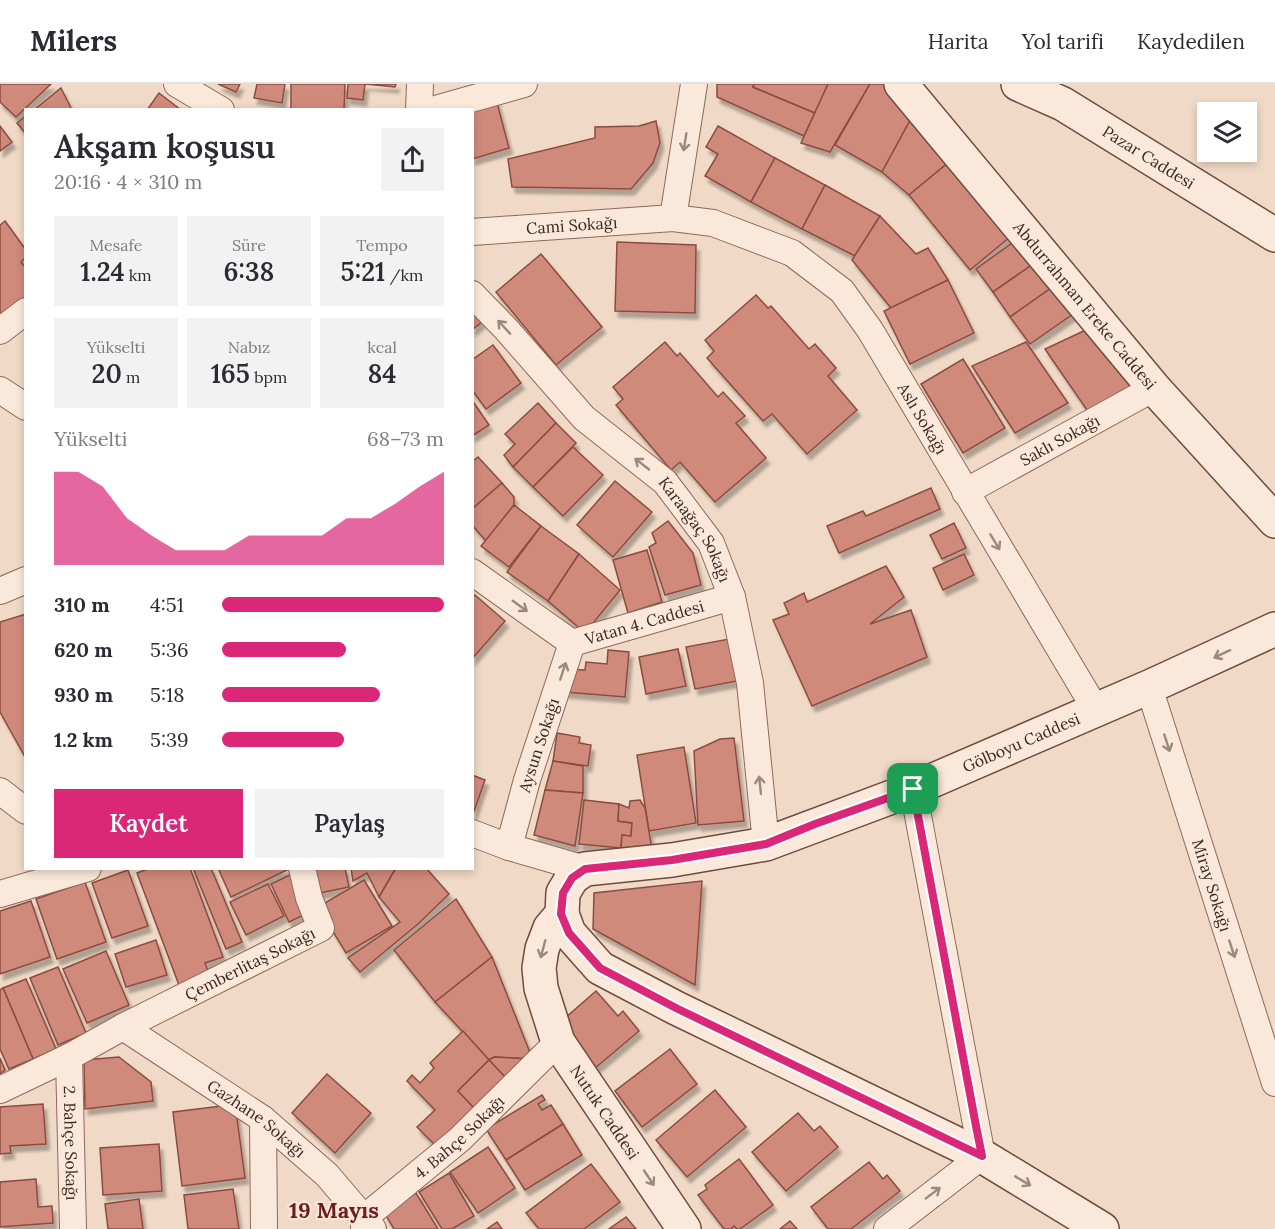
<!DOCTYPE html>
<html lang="tr">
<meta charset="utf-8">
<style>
body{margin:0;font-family:Lora,serif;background:#f2f2f3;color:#2b2b33;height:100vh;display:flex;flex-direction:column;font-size:22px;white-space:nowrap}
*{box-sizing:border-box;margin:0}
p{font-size:20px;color:#7c7c81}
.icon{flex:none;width:33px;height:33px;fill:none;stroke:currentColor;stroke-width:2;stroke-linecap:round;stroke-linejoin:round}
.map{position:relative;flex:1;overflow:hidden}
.details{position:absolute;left:24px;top:24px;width:450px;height:762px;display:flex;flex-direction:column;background:#fff;border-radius:0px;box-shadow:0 3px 9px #0003}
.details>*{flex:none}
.tools{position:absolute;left:1197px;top:18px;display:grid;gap:12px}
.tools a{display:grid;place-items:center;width:60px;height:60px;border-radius:0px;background:#fff;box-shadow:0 3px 9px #0003;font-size:30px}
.pin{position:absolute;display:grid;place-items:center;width:51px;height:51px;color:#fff;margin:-26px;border-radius:12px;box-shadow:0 3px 9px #0006}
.round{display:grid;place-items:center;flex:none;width:63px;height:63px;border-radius:0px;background:#f2f2f3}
.head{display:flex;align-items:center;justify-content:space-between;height:102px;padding:0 30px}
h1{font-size:33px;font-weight:600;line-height:45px}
.figures{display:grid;grid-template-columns:repeat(3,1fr);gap:9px;height:102px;padding:6px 30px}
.figures div{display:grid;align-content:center;border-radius:0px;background:#f2f2f3;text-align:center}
.figures b{font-size:26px;font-weight:600}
.figures small{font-size:16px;font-weight:400}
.figures p{font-size:16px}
.chart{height:168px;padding:12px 30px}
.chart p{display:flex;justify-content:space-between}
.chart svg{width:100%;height:108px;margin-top:6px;fill:#db2777;opacity:.7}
.primary-button{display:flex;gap:12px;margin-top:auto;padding:12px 30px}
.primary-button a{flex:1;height:69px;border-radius:0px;background:#db2777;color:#fff;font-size:24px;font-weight:600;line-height:69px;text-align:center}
.primary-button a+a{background:#f2f2f3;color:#2b2b33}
ul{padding:0 30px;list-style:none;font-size:20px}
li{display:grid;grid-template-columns:96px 72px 1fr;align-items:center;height:45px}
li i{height:15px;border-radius:8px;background:#db2777}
header{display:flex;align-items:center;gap:36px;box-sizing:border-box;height:84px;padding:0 30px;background:#fff;border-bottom:2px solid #e1e1e2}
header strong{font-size:28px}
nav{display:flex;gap:33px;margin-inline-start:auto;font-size:21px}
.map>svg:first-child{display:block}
.building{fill:#d08a7b;stroke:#8d4b40;stroke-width:1.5;filter:url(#shadow)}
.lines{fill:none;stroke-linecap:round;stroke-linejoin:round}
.street-casing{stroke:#8d695b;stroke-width:28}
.secondary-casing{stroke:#6f4b3e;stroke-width:36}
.street{stroke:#fae9db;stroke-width:26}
.secondary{stroke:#fae9db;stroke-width:33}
.oneway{stroke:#9c887d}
.route-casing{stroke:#fff;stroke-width:12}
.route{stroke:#db2777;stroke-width:8}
.labels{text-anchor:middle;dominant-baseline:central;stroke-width:4.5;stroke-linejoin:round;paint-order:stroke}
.street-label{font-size:16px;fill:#3d261f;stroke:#f7e6d7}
.district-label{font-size:22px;font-weight:bold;fill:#6b1d20;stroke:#f7e6d7}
</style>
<header>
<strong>Milers</strong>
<nav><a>Harita</a><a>Yol tarifi</a><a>Kaydedilen</a></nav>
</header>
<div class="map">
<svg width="1275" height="1145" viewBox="0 0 1275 1145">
<defs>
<filter id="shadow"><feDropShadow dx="3.5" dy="6" stdDeviation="1.5" flood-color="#0004"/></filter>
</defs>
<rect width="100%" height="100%" fill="#f0dac7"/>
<g class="building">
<polygon points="0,0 51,0 16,33 0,18"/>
<polygon points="218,0 240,0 236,8"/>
<polygon points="257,0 285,0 282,19 254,14"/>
<polygon points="291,0 345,0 344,26 291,25"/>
<polygon points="348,0 396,0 395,3 365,0 363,16 347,14"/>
<polygon points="717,0 754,0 753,3 815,29 804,52 717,13"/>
<polygon points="754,0 828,0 815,29 753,3"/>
<polygon points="828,0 870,0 830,68 801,59"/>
<polygon points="870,0 886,0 913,31 882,88 835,61"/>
<polygon points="61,4 72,26 34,26"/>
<polygon points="159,9 181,26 147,26"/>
<polygon points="496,15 509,64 472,75 472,26"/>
<polygon points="913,31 949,78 909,111 882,88"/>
<polygon points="26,32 26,50 17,39"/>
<polygon points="656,37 660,59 653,79 631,105 512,103 508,75 595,54 595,43 639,42"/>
<polygon points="0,42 12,58 0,67"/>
<polygon points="718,42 775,74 751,118 705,92 718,70 706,63"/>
<polygon points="775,74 825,101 802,145 751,118"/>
<polygon points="949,78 1010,153 970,186 909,111"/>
<polygon points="825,101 880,132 855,172 802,145"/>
<polygon points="880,132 916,170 928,164 948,196 891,224 852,176"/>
<polygon points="5,137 26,166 26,173 21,178 26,184 26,221 0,240 0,141"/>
<polygon points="1019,154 1036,178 993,208 976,185"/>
<polygon points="617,158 696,161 695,229 615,227"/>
<polygon points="541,170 602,243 556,281 496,208"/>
<polygon points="1036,178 1054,202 1010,233 993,208"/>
<polygon points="948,196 974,249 910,280 884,227"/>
<polygon points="1054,202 1073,230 1030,260 1010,233"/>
<polygon points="756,211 768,224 771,222 809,265 815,260 836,284 828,292 857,326 807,370 772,330 763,337 707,274 714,267 705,256"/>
<polygon points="472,226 482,238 472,246"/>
<polygon points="1088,245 1136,301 1089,329 1045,265"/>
<polygon points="665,258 677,272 680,269 718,313 723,308 745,332 736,339 766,374 715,418 680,378 671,386 616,321 623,315 613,303"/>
<polygon points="1026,258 1068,319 1015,349 972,282"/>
<polygon points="493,261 521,299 486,325 472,306 472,276"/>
<polygon points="963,275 1005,344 963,369 921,300"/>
<polygon points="472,316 489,341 472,352"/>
<polygon points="538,319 556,339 513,383 504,371 515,360 505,350"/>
<polygon points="556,339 576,359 533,403 513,383"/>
<polygon points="573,363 603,391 563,432 533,403"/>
<polygon points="478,373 502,399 472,425 472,378"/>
<polygon points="615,397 652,428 613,473 577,441"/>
<polygon points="502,399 514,413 514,421 486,457 472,441 472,425"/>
<polygon points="931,404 940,425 839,469 827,442 863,427 866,432"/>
<polygon points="514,421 541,442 509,483 481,462"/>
<polygon points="668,437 693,469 701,501 665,511 649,463 656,459 652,449"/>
<polygon points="954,439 966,464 942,475 930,451"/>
<polygon points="541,442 579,470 548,517 507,488"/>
<polygon points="647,466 662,518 628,529 613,476"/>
<polygon points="579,470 620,506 585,549 548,517"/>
<polygon points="964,470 974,491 943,506 933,484"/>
<polygon points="886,482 904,513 870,540 911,526 927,573 812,622 773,536 789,530 784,519 804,509 807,518"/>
<polygon points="475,511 505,537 472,575 472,514"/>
<polygon points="26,530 26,669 24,671 0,628 0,538"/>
<polygon points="729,555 737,597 695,605 686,563"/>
<polygon points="678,565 686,602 646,610 639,573"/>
<polygon points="608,566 629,568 625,613 565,608 567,585 585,586 586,578 607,580"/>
<polygon points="557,649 580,653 579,659 591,661 588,682 553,677"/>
<polygon points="734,654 744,737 698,741 694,667 720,655"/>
<polygon points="684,663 696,739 649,747 637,671"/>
<polygon points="553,677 583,682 583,709 545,706"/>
<polygon points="472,691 485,696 472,733"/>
<polygon points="545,706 583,709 575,762 534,751"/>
<polygon points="584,716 619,720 618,737 632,739 631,752 622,751 621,764 579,760"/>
<polygon points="640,716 645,724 653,771 621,764 622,751 631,752 632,739 618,737 619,720 629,724 630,717"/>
<polygon points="150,784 190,784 223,873 205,879 209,890 179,901 137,789"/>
<polygon points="193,784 211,784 242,858 226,865"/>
<polygon points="218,784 291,784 231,813"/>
<polygon points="314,784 345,784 349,803 315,810"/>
<polygon points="351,784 396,784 379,813 367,789 353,797"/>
<polygon points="396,784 426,784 449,810 418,840 360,888 348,874 400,838 379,813"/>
<polygon points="128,786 148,842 112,854 92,799"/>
<polygon points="294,789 312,827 289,838 271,800"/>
<polygon points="364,796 392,842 346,869 318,823"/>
<polygon points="702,797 695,901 593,845 594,809"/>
<polygon points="85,798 106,858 57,875 36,815"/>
<polygon points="268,800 284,832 246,851 230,818"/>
<polygon points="456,815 492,873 435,918 394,866"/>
<polygon points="31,817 50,873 0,890 0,827"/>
<polygon points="156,856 167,891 126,903 115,870"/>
<polygon points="106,867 129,921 87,939 63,885"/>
<polygon points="492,873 529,966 530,975 494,973 489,976 435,918"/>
<polygon points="58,883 86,949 58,961 30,894"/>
<polygon points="26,895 56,965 33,975 3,904"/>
<polygon points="3,904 33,975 9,985 0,965 0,906"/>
<polygon points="596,907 618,932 623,927 639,947 594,985 557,941"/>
<polygon points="463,947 489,976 458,1007 476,1026 437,1063 417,1043 435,1026 407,997 412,991 420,999 434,984 430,979"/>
<polygon points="670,965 697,1000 642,1043 615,1007"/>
<polygon points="119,973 151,998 153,1017 85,1025 84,976"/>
<polygon points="494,973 530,975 507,995 489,976"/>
<polygon points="0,974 5,986 0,990"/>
<polygon points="489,976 507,995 476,1026 458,1007"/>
<polygon points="327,990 371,1029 335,1069 292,1029"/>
<polygon points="715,1006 746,1043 687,1093 656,1056"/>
<polygon points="542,1011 545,1016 538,1020 542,1026 551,1021 563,1040 506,1076 486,1045"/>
<polygon points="43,1020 46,1060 10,1062 11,1069 0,1070 0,1023"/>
<polygon points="230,1021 236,1027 245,1094 182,1102 173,1028"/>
<polygon points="798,1029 814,1047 820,1042 838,1063 786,1107 752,1068"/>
<polygon points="563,1040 582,1071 525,1106 506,1076"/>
<polygon points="159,1060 162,1107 103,1111 100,1064"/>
<polygon points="488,1063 515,1104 478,1129 450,1088"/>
<polygon points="739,1075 773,1121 740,1145 737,1145 734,1142 731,1145 724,1145 698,1111 707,1105 705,1101"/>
<polygon points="869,1078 883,1095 887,1091 900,1107 851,1145 828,1145 811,1123"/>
<polygon points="591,1080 620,1118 584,1145 539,1145 526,1129"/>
<polygon points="449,1089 474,1132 452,1145 442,1145 419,1108"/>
<polygon points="36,1095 38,1123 52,1122 53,1139 0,1143 0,1098"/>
<polygon points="233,1105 239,1145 188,1145 184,1111"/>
<polygon points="416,1109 438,1145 394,1145 385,1130"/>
<polygon points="139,1115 143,1145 108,1145 105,1120"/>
<polygon points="626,1133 636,1145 609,1145"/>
<polygon points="790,1137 797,1145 780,1145"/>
<polygon points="497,1138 502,1145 487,1145"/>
</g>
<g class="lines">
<g class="street-casing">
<g id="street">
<polyline points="177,0 221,26"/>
<polyline points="419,26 420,0"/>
<polyline points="432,26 524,0"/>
<polyline points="673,134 694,0"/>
<path id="s1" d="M472,148L673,134L713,139L792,169L842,207L870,246L1096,626"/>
<path id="s2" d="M472,210L506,245L584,334L665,398L711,459L732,513L750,599L766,760"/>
<polyline points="0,247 26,227"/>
<polyline points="0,306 26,323"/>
<path id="s3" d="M965,408L1154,304"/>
<path id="s4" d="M472,488L572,559L732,513"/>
<polyline points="0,507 26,496"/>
<path id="s5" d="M1149,603L1275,999"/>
<polyline points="0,707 26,727"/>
<polyline points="472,749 509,763 585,785"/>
<path id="s6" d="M509,763L527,696L572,559"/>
<polyline points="0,810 88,784"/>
<path id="s7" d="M123,943L263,1035L327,1091L373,1145"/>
<path id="s8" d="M69,973L73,1145"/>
<path id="s9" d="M0,1006L69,973L123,943L321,844L309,814L302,784"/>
<polyline points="263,1035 264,1145"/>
<path id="s10" d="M364,1145V1134L459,1056L558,958"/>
<polyline points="887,1145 982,1072 913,705"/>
</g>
</g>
<g class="secondary-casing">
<g id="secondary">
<path id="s11" d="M901,0L1154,304L1275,437"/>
<path id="s12" d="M1018,0L1063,20L1275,151"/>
<polyline points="562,830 569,849 600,884 676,924 982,1072 1102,1145"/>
<path id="s13" d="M684,1145L558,958L541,904L539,884L542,865L550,844L562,830L563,809L572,794L585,785L672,776L766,760L913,705L1149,603L1275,545"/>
</g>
</g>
<use href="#street" class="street"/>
<use href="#secondary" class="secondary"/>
</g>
<defs><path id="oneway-shaft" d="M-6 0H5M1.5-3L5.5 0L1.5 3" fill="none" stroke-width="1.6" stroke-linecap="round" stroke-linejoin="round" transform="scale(1.5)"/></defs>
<g class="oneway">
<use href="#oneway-shaft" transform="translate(685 58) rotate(99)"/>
<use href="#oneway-shaft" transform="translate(504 243) rotate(-133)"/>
<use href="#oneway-shaft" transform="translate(642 380) rotate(-142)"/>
<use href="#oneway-shaft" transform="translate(995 458) rotate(59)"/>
<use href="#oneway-shaft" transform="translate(520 522) rotate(36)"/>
<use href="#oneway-shaft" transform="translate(1222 570) rotate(155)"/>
<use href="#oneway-shaft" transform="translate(563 587) rotate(-72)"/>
<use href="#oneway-shaft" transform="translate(1167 659) rotate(72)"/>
<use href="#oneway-shaft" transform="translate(760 701) rotate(-96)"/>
<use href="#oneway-shaft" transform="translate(543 865) rotate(105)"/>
<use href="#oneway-shaft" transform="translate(1232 865) rotate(72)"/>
<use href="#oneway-shaft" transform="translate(649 1094) rotate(56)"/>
<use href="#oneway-shaft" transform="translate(1023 1097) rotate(31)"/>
<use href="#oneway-shaft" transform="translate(933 1109) rotate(-37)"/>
</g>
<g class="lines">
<g class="route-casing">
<polygon id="route" points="913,705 976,1042 982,1072 676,924 600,884 569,849 561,830 563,809 572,794 585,785 672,776 766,760 815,740"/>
</g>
<use href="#route" class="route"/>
</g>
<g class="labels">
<g class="street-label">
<text stroke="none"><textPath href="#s12" startOffset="150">Pazar Caddesi</textPath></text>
<text stroke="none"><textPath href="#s1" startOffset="100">Cami Sokağı</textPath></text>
<text stroke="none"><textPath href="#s11" startOffset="288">Abdurrahman Ereke Caddesi</textPath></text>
<text stroke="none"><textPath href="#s1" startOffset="540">Aslı Sokağı</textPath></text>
<text stroke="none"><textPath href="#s3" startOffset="108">Saklı Sokağı</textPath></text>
<text stroke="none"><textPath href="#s2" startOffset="327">Karaağaç Sokağı</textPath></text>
<text stroke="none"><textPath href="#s4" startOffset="198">Vatan 4. Caddesi</textPath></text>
<text stroke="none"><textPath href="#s13" startOffset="874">Gölboyu Caddesi</textPath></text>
<text stroke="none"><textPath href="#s6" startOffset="106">Aysun Sokağı</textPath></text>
<text stroke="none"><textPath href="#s5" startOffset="208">Miray Sokağı</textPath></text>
<text stroke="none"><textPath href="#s9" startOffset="280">Çemberlitaş Sokağı</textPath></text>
<text transform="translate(605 1028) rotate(56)">Nutuk Caddesi</text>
<text stroke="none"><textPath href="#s7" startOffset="162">Gazhane Sokağı</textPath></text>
<text stroke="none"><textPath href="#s10" startOffset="136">4. Bahçe Sokağı</textPath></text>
<text stroke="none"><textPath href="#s8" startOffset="86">2. Bahçe Sokağı</textPath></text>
</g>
<g class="district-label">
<text x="334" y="1126">19 Mayıs</text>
</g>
</g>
</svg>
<div class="tools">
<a><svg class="icon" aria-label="layers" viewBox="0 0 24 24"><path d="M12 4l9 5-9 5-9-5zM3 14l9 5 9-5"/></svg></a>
</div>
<div class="pin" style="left:913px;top:705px;background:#1e9e55"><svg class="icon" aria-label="arrive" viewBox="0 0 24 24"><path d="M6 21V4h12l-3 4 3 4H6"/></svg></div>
<section class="details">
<div class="head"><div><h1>Akşam koşusu</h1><p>20:16 · 4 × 310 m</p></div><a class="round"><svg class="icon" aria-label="share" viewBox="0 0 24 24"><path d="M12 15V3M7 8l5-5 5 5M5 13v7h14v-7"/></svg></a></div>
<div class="figures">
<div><p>Mesafe</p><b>1.24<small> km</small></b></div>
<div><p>Süre</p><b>6:38</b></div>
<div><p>Tempo</p><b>5:21<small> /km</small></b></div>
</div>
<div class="figures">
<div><p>Yükselti</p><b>20<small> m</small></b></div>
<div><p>Nabız</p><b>165<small> bpm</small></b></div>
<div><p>kcal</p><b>84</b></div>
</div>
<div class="chart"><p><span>Yükselti</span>68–73 m</p>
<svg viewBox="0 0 160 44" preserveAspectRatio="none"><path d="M0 44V6L10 6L20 12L30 25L40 32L50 38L60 38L70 38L80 32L90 32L100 32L110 32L120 25L130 25L140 19L150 12L160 6V44z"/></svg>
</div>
<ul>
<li><b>310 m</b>4:51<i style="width:100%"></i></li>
<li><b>620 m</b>5:36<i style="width:56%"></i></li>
<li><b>930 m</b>5:18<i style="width:71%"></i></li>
<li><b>1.2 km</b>5:39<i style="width:55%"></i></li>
</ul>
<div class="primary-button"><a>Kaydet</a><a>Paylaş</a></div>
</section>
</div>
